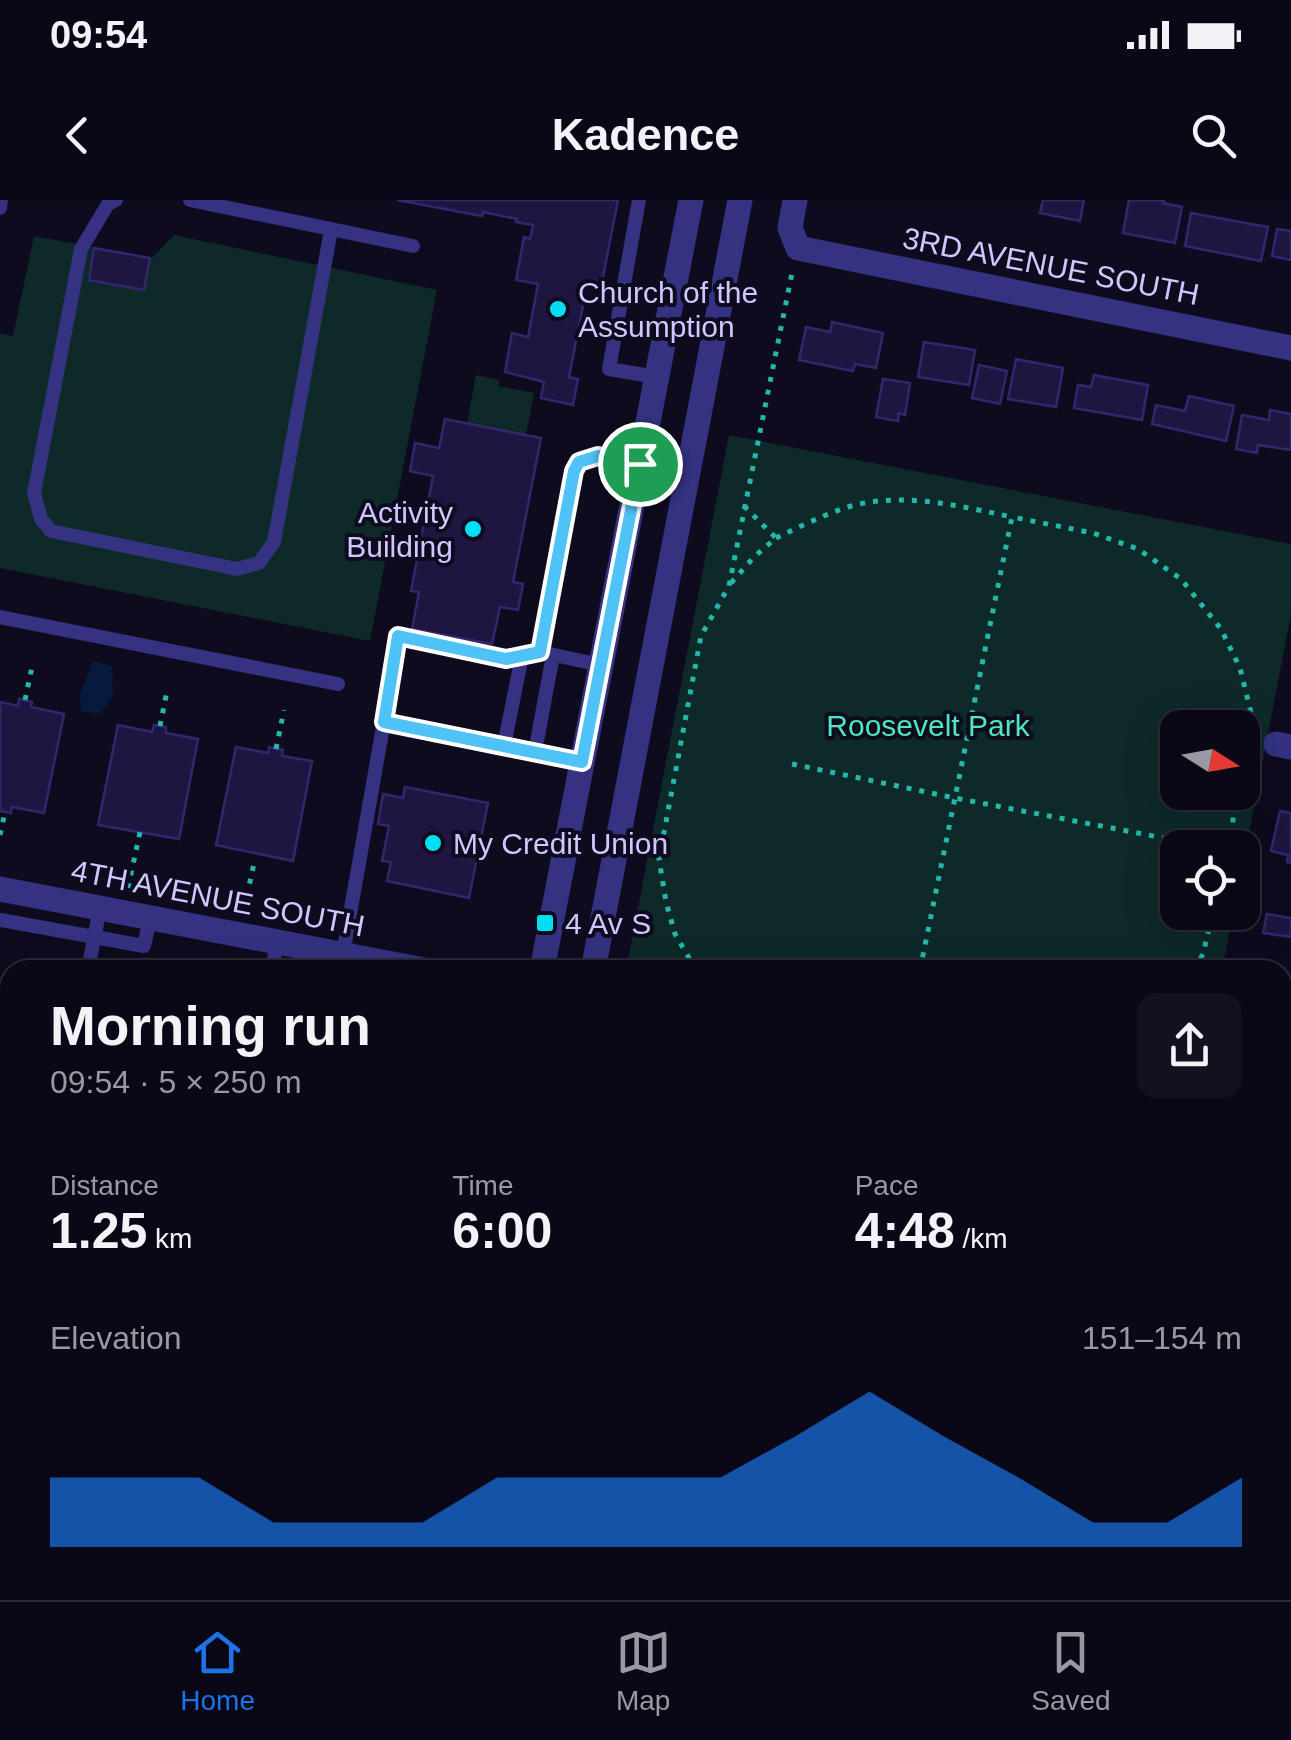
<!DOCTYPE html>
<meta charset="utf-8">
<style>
body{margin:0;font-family:Arial,sans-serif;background:#131120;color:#f1f3f6;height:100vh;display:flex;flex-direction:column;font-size:38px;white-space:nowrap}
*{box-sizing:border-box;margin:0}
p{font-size:32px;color:#999aa1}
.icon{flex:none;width:55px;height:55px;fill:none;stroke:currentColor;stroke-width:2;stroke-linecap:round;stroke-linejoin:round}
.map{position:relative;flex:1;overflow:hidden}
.sheet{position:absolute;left:0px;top:760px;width:1292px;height:640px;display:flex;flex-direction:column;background:#0a0817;border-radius:30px 30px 0 0;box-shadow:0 10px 40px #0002,0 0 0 2px #2a2936}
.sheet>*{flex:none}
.needle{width:65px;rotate:101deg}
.fabs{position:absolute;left:1160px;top:510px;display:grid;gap:20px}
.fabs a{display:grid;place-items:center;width:100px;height:100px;border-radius:20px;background:#0a0817;box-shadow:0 10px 40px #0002,0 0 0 2px #2a2936;font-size:50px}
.pin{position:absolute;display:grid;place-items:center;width:85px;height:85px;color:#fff;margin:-42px;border:5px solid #fff;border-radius:50%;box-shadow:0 2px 10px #0007}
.round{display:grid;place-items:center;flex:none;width:105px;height:105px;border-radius:20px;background:#131120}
.head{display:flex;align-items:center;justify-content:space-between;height:170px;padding:0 50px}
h1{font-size:55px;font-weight:600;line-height:75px}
.stats{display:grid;grid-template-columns:repeat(3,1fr);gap:15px;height:170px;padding:10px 50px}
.stats div{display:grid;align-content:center}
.stats b{font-size:50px;font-weight:600}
.stats small{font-size:28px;font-weight:400}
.stats p{font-size:28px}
.chart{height:280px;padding:20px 50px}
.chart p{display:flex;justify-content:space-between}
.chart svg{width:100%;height:180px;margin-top:10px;fill:#1a73e8;opacity:.7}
.status{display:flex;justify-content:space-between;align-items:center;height:70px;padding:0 50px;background:#0a0817;direction:ltr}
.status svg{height:28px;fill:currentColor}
header{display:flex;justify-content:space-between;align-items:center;height:130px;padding:0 50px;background:#0a0817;font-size:45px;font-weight:600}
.tab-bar{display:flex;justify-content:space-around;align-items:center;height:140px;border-top:2px solid #2a2936;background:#0a0817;font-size:28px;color:#999aa1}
.tab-bar a{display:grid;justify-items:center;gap:5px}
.tab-bar .selected{color:#1a73e8}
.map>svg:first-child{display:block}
.green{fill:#0d2928;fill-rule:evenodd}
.water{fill:#061a3d}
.building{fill:#1e1641;stroke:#33266e;stroke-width:2.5}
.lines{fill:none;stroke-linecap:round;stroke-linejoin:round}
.path{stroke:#25b6ac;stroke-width:5;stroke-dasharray:5 8;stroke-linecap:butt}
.service{stroke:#343281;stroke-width:14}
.minor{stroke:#343281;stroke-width:25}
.tertiary{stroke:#343281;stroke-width:25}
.route-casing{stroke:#fff;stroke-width:20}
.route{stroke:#4fc3f7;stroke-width:12}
.poi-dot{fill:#00def3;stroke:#0e0b1f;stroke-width:4}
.labels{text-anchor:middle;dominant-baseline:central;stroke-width:8;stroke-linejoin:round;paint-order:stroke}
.street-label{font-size:30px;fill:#cec8ff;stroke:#0e0b1f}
.poi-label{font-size:30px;fill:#cec8ff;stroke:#0e0b1f;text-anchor:start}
.park-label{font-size:30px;fill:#4de6be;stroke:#0e0b1f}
</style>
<div class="status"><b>09:54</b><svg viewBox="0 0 49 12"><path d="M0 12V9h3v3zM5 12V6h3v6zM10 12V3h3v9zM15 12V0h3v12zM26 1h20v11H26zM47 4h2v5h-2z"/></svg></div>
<header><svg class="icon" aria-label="back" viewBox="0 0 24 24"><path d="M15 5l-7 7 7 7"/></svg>Kadence<svg class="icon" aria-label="search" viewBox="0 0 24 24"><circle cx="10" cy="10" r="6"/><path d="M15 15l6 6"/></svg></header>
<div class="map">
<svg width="1291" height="1400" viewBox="0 0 1291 1400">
<rect width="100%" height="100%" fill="#0e0b1f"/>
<g class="green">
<polygon points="174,35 437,90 370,441 0,368 0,134 13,136 34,36 152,58"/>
<polygon points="476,175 499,180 498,186 534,193 526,235 467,223"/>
<path d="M729,235L1291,344V414L1243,664L1242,648H1178V712L1233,713L1222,770H626ZM1178,528H1242V592H1178Z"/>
<polygon points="506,1390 1102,1390 1100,1400 504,1400"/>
</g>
<polygon class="water" points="93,461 112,466 113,496 100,514 81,511 80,494"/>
<g class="building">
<polygon points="397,0 618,0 602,82 588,80 569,177 578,179 573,205 541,198 544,182 505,172 512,133 528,137 538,84 516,80 524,37 530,39 533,25 516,22 517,19 483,12 482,16"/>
<polygon points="1043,0 1084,0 1080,21 1040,13"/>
<polygon points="1129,0 1164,0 1163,3 1182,7 1175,43 1123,33"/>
<polygon points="1191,13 1268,27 1261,61 1185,46"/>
<polygon points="1277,29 1291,31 1291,60 1272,56"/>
<polygon points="94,48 150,58 144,90 89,80"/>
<polygon points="832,122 883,133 876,168 855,164 853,171 799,160 806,127 830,132"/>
<polygon points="924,142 975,150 969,185 918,177"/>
<polygon points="1016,159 1063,168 1056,207 1008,199"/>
<polygon points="979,165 1007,171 1000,204 972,198"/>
<polygon points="1094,175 1148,185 1142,220 1074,208 1078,185 1091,187"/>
<polygon points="883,179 910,183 905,215 899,213 898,221 876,217"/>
<polygon points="1189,196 1234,206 1226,241 1152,224 1156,205 1185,211"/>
<polygon points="1270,210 1291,214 1291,250 1258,245 1257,253 1236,249 1242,215 1269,220"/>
<polygon points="445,219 541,238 513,382 523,384 518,410 500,407 492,444 412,429 419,392 411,391 433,276 410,271 415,243 439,248"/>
<polygon points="19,499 32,502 31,507 64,514 44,613 12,607 11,613 0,611 0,502 18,506"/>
<polygon points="118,525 152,532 154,525 166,527 166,533 198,539 179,639 98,625"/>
<polygon points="236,547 268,553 269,547 283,550 282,556 312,561 293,661 216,645"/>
<polygon points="405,587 488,603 469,698 387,681 391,662 382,661 389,626 378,624 383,594 403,598"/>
<polygon points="1280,611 1291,613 1291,663 1287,662 1288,655 1271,651"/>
<polygon points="1267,714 1291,718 1291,737 1263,733"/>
<polygon points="3,922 10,923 10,965 0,964"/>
<polygon points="1107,1390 1144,1390 1168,1395 1167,1400 1105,1400"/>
</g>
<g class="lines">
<g class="path">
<path d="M776,338C799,327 823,315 848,307C901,291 960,306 1012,317"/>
<polyline points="731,383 754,357 776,338 744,306"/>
<polyline points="25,500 33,462"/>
<polyline points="160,526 167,491"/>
<polyline points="276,549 284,510"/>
<polyline points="792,564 955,598 1216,648"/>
<polyline points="0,635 5,612"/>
<polyline points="1228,648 1238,592"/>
<polyline points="128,688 140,632"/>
<polyline points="244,709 255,659"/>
<polyline points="696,770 675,734 666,702 659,659 701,436 729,386 792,73"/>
<polyline points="920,770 1012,317 1093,333 1138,349 1181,379 1221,429 1240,468 1252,517 1242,569"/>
<polyline points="1194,770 1203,754 1213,712"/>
<polyline points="1282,1233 1291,1190"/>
<polyline points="566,1400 597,1390"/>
<polyline points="1057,1400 1058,1390"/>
<polyline points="1250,1400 1252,1390"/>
</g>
<g class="service">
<polyline points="116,0 108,4 81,49 34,293 41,319 51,331 237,369 259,363 274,342 331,30"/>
<polyline points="190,0 413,46"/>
<polyline points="639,0 609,169 657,177"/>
<polyline points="0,8 1,0"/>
<polyline points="0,417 338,484"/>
<polyline points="540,452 574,271 579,262 599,256 688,274"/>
<polyline points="384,522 582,561"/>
<polyline points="504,546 522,456"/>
<polyline points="535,552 553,455"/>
<polyline points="0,720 144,746 150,718"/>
<polyline points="343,754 399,436 506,459 540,452 601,465"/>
<polyline points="88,770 100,708"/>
<polyline points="272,770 277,742"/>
<polyline points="0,897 10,900"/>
<polyline points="0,1011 10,1013"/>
<polyline points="292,1399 293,1390"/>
<polyline points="202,1400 204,1390"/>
<polyline points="343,1400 345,1390"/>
</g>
<g class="minor">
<polyline points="795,0 790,28 798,48 1291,148"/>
<polyline points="1276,544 1291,547"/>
<polyline points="0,689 424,770"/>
<polyline points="1282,943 1291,944"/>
<polyline points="0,1097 10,1099"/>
<polyline points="0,1196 10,1236"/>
<polyline points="1282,1349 1291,1351"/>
<polyline points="7,1400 10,1381"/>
</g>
<g class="tertiary">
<polyline points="542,770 691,0"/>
<polyline points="593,770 740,0"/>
<polyline points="1282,1063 1291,1021"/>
<polyline points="420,1400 422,1390"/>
<polyline points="474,1400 476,1390"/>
<polyline points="1215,1400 1217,1390"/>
</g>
</g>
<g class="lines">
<g class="route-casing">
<polygon id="route" points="598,256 640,264 582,562 384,522 398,436 506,459 540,452 574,271 579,262"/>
</g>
<use href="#route" class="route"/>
</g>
<g class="poi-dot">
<circle cx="558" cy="109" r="10"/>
<circle cx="473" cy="329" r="10"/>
<circle cx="433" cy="643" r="10"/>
<rect x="535" y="713" width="20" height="20" rx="5"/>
</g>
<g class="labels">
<g class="street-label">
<text transform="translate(1051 66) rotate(11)">3RD AVENUE SOUTH</text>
<text transform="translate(218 698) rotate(11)">4TH AVENUE SOUTH</text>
</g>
<g class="poi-label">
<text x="578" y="92">Church of the<tspan x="578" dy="34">Assumption</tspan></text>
<text x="453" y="312" text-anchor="end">Activity<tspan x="453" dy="34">Building</tspan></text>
<text x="453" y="643">My Credit Union</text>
<text x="565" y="723">4 Av S</text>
</g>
<g class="park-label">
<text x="928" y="525">Roosevelt Park</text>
</g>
</g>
</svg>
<div class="fabs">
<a><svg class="needle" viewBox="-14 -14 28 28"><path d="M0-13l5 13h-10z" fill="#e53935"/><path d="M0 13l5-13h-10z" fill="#999aa1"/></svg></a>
<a><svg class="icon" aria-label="locate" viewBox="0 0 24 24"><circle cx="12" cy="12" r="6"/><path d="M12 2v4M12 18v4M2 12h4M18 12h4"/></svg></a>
</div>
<div class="pin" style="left:640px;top:264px;background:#1e9e55"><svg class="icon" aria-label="arrive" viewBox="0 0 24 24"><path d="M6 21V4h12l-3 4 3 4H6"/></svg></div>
<section class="sheet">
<div class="head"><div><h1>Morning run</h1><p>09:54 · 5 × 250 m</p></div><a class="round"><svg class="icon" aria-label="share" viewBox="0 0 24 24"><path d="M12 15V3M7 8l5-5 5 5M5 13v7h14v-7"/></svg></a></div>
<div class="stats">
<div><p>Distance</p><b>1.25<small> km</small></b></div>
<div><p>Time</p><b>6:00</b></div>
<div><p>Pace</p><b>4:48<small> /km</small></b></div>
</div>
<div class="chart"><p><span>Elevation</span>151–154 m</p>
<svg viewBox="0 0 160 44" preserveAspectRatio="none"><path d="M0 44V27L10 27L20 27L30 38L40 38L50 38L60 27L70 27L80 27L90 27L100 17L110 6L120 17L130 27L140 38L150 38L160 27V44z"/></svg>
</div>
</section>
</div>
<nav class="tab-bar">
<a class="selected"><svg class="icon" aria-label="home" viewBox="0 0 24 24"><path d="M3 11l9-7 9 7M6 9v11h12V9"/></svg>Home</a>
<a><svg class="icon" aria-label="map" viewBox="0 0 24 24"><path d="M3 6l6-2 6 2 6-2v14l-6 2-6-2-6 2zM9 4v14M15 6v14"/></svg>Map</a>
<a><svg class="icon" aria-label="saved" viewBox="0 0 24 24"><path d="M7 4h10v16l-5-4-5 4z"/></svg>Saved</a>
</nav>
